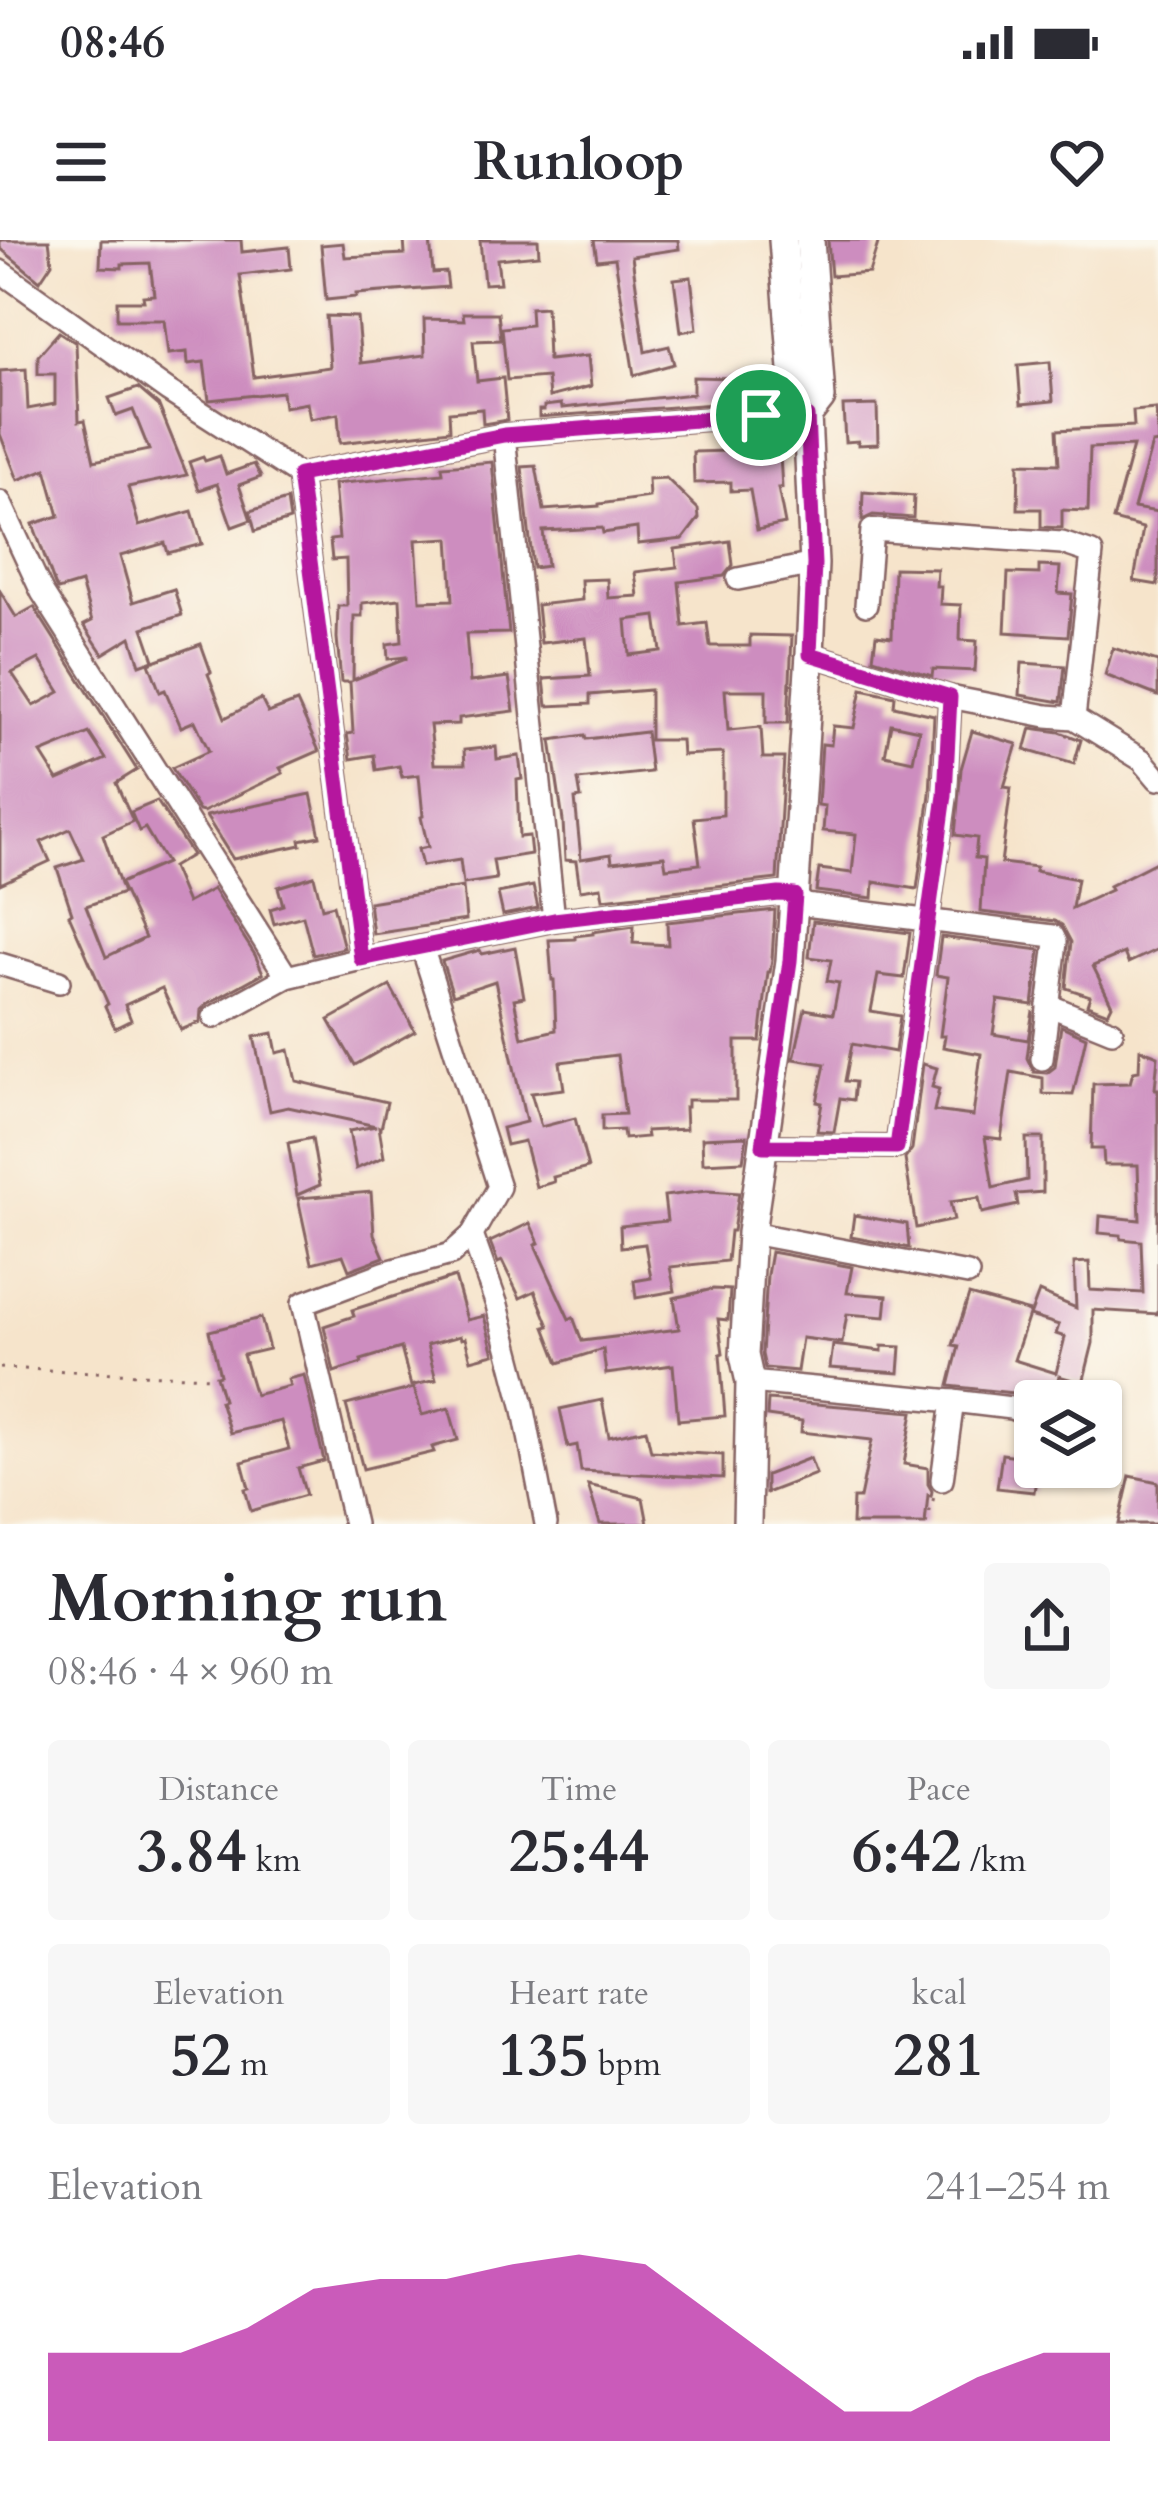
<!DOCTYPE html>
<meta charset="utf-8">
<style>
body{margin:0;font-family:Cardo,serif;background:#f7f7f7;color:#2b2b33;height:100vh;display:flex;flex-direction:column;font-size:45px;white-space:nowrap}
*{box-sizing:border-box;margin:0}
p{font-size:39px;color:#7c7c81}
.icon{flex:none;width:66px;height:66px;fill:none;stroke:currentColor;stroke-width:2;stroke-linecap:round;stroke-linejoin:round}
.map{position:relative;height:1284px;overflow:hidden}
.sheet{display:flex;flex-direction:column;background:#fff;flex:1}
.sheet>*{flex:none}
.fabs{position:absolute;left:1014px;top:1140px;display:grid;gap:24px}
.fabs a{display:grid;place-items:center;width:108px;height:108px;border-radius:12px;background:#fff;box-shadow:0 3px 9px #0004;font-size:60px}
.pin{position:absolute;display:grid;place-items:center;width:102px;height:102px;color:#fff;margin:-51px;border:6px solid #fff;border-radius:50%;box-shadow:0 3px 12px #0007}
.round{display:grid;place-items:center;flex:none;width:126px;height:126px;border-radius:12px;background:#f7f7f7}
.head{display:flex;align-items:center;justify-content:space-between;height:204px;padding:0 48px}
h1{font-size:66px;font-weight:600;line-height:90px}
.metrics{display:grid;grid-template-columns:repeat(3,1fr);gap:18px;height:204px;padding:12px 48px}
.metrics div{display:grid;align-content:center;border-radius:12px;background:#f7f7f7;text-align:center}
.metrics b{font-size:60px;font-weight:600}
.metrics small{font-size:33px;font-weight:400}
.metrics p{font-size:33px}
.chart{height:336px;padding:24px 48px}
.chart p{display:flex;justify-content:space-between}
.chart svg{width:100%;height:216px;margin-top:12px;fill:#b5179e;opacity:.7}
.status{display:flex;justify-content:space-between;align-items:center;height:84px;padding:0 60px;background:#fff;direction:ltr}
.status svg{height:33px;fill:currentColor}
header{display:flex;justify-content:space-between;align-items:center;height:156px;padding:0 48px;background:#fff;font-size:54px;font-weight:600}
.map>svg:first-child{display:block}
.building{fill:#cd8dbf;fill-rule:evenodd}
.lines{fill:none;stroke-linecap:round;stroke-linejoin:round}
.minor-casing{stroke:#866463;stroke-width:26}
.tertiary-casing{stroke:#866463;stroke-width:32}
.path{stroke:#866463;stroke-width:3;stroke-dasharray:3 9;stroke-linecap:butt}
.minor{stroke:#fff;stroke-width:21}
.tertiary{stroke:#fff;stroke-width:27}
.route-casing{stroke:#fff;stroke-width:24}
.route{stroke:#b5179e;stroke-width:15}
</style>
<div class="status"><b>08:46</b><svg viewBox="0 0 49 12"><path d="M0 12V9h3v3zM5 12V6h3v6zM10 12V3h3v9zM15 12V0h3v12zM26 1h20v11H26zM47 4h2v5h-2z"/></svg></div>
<header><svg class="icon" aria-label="menu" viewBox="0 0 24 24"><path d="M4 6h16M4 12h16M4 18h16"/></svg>Runloop<svg class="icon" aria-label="heart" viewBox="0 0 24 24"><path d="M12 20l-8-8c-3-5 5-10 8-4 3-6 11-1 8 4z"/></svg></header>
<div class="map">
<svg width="1158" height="1284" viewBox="0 0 1158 1284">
<rect width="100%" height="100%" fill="#fbf7ec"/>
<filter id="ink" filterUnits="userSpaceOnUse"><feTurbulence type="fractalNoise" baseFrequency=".00833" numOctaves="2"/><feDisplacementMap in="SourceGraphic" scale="24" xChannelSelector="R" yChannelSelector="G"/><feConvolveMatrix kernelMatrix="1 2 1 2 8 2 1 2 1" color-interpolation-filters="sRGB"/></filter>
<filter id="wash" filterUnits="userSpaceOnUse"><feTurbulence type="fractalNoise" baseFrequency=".004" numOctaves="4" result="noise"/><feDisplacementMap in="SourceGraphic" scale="48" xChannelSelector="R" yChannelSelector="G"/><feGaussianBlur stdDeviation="2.7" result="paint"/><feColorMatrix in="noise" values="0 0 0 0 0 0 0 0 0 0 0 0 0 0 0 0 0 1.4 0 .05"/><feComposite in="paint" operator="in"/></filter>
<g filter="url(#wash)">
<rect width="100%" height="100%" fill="#f6e4cb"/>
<g id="blocks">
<g class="building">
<polygon points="0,0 49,0 52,23 40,41 0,8"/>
<polygon points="101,0 241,0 242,12 289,7 291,29 240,35 254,137 330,127 326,76 357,77 361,123 425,115 424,79 464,80 463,73 498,73 501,100 473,101 477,141 503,138 507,180 483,184 482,169 449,172 450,190 340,203 338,174 310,179 307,163 284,167 282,152 209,160 204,122 188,124 187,112 168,114 164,80 117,80 117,61 144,61 143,56 154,55 150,23 122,24 122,28 100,27"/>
<polygon points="404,0 430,0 433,33 446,32 448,47 356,54 356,57 326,60 321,5 343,3 345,17 405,14"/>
<polygon points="480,0 538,0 539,15 497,19 500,43 484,44"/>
<polygon points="594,0 678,0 679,9 632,16 645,112 669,106 674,124 634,135 615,18 597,20"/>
<polygon points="828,0 879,0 869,33 831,36"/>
<polygon points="691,37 697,89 681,92 674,39"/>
<polygon points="546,67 548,120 588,116 591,146 549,157 547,137 507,140 502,88 531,85 530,68"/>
<polygon points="59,92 76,103 79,181 85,180 94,221 149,210 133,170 116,176 109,158 138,148 159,166 187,235 128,247 139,286 192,271 202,304 168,313 165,303 120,316 133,362 174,349 182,375 143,388 154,420 140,425 131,397 103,414 84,385 92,381 81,343 58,350 55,345 33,284 59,276 46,229 18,240 0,194 0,131 26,129 28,169 55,164 55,134 38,134 38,116"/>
<polygon points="1050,122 1053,161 1021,164 1018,125"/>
<polygon points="733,136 767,136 767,160 539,177 539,170 544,170 544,166 561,164 562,168 693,154 693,137 732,138"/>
<polygon points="877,165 878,204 858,205 858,201 845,202 843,166"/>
<polygon points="1156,169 1158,203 1152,204 1134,268 1158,272 1158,345 1134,341 1143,288 1113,280 1133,206 1090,208 1088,271 1062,270 1062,288 1041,287 1041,269 1018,269 1019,223 1059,224 1057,190 1134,186 1133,171"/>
<polygon points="779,201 782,248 778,248 785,284 757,290 750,250 731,251 731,242 694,243 693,212 729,211 728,204"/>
<polygon points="220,216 226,234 254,224 261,237 239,245 251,280 232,287 217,244 199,250 189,222 203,217 205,221"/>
<path d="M492,222L509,393L466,394L470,442L509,437L514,471L459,478V484L430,485L434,524H465L464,510L496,507L497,519L519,516L522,539L517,540L519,597L529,596L531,614L493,620L496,639L463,644L460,620L422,626L418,609L428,607L421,577L423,576L419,535L402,537L399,526L376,530L374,515L351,519L347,494L353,493L350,442H341L337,398L338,366H347L346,319L332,320L330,300L339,299L334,244L443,233L442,226ZM449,298L453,360L420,361L416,300ZM400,359L402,402L387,404L388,419L406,417V419L353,440L354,376H362V363Z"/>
<polygon points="536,226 544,270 599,266 599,264 649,257 648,239 666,238 698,269 699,278 683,299 638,304 637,288 603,293 602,288 543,291 547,326 533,328 522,227"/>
<polygon points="863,252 914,256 913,278 873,275 862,280"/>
<polygon points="287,260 290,280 255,291 250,271"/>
<path d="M730,301L733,325L724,336L679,342L683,386L707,383L710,406H750V395L792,396L788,483H766V450H725L728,490L761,487L763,518H784L777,639L603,659L601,647L580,650L576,621L565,620L563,581L551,500L585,495L586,499L646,492L651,532L578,540L581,558L575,559L581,619L611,614L612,622L664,616L666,628L700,624L694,578L723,575V513L682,515L681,500H650V450L590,455V464L547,466L544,439L590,436L586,398L541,403L537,365L582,360L581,340L607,339L608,358L638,356L635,332L677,327L675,309ZM656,376L661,411L629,415L626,380Z"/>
<polygon points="1039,326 1060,327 1058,353 1072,354 1068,396 1005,392 1008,333 1039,334"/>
<polygon points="894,328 937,329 936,346 941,346 940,364 961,365 960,400 977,401 975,431 933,429 932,436 873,418 876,395 892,397"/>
<path d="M0,351L16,377L34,367L137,530L116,543L133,581L103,595L123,653L86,666L106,717L145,698L120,643L166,623L145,588L139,591L131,572L157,561L192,615L172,627L187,663L213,649L255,715L263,733L207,764L201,770L200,782L181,790L162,748L125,765L131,780L115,788L105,766L108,764L69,675L72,673L57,628L84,619L70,589L41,602L50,621L0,644ZM39,419L60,452L34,466L12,433ZM89,493L106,519L58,540L41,513Z"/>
<polygon points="201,404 211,432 208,434 225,478 261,459 268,473 297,462 319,511 280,528 283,533 203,572 199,571 172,528 209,511 195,481 181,487 165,450 160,452 149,423"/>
<polygon points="1113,408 1158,422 1158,456 1105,435"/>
<polygon points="1022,423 1065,426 1061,462 1020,455"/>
<path d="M862,449L895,456L894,466L934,475L930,554L917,649L874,642L873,658L816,651L819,629L852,633L856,594L823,591L825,566L818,565L822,504L831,505L833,486L854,488ZM891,484L919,490L913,521L885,515Z"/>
<polygon points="1031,488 1060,492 1081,500 1074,524 1025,510"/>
<polygon points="972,491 1017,504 1004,547 1011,548 1001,623 1036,627 1035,631 1077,639 1072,668 1111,650 1109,646 1158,621 1158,709 1128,723 1124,713 1093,726 1112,765 1108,773 1087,765 1090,756 1066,748 1071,702 1062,685 1055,681 981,672 984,619 975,618 977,598 955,595 961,529"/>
<polygon points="311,554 320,596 300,600 301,605 233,619 206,576"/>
<polygon points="314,636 322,668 333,665 344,708 313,715 303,676 274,684 270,669 283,665 278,647"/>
<polygon points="533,646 538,668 503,675 498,653"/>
<polygon points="463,647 466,680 373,694 369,662"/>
<polygon points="775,670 772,719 770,732 768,732 760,801 736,801 736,860 687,860 687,867 685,867 686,889 646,891 647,897 624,899 623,890 602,891 602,875 625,874 617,815 560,822 564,849 531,853 541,887 575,878 588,928 553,937 554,942 536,947 524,901 506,905 502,888 526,882 495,741 453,755 442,721 480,710 482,714 515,707 524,757 514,759 522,798 556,790 554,740 552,740 549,700 575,699 575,696 593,694 593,692 634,686 633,703 668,705 667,682"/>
<polygon points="813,681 910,693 904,738 878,735 871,771 900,776 895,812 852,804 845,841 855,842 853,860 840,858 834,892 817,891 822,863 817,862 825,824 794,819 805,769 833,774 839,743 827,741 831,720 809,717"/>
<polygon points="941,697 1040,710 1033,765 998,760 993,794 1028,800 1033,771 1027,818 1034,832 1047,833 1055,827 1061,786 1086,797 1073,855 1043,854 1043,838 1011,832 1001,899 985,897 993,948 1027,940 1026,898 1043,898 1043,952 1016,954 1018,965 982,973 979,958 950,962 954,980 916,988 905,919 912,909 923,824 937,828 932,847 939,849 934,871 973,876 981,814 943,807 945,796 940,796 948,737 936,735"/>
<polygon points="390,746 415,791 355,825 329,780"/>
<polygon points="273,793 277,813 289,810 296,841 387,862 381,888 379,887 384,917 356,929 349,891 376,886 288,867 270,871 254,797"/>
<polygon points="1140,809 1158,816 1155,849 1158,849 1158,1074 1093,1070 1093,1103 1083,1143 1059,1136 1051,1161 1035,1161 1013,1153 949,1146 959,1106 953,1105 969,1055 1030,1072 1014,1120 1056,1133 1065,1097 1056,1094 1059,1085 1030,1076 1039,1052 1076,1068 1074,1023 1089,1022 1090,1050 1143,1053 1141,1001 1121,999 1121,995 1099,993 1100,976 1140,980 1138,925 1104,925 1103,909 1091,909 1093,844 1130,843 1133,832 1139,831"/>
<polygon points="747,896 743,921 703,923 702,898"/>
<polygon points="312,898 320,945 297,955 288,903"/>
<polygon points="707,951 739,953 733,991 730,991 727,1021 670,1027 675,1051 636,1058 634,1041 651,1038 645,1004 621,1007 620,986 667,981 664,956"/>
<polygon points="371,952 374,994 384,1017 349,1030 343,1015 312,1023 298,958"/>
<polygon points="854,975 907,984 909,1008 851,997"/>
<polygon points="530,983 539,1003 535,1005 569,1079 573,1077 582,1101 679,1089 674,1058 713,1049 730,1050 728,1080 718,1079 723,1113 720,1114 725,1176 678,1180 673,1125 606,1134 603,1109 559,1123 545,1087 549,1086 535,1051 520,1058 502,1021 498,1023 490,1002"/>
<polygon points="771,1012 852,1027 847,1053 887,1056 885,1077 847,1074 842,1103 802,1098 797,1131 765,1128 762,1114 767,1035"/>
<polygon points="455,1037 467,1080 484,1076 494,1114 471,1120 465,1098 461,1099 460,1096 427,1105 436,1140 411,1146 401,1108 361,1120 362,1123 334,1132 324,1086 354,1076 352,1070"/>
<polygon points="261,1078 269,1109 243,1115 255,1155 290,1146 288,1139 304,1135 324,1221 298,1228 306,1255 251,1271 245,1249 249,1248 242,1222 289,1209 281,1181 230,1193 220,1161 223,1160 216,1136 220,1135 209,1091"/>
<polygon points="833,1105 882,1111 882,1106 901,1107 899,1133 830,1128"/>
<polygon points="414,1148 422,1175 449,1168 458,1200 432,1207 434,1212 363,1229 346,1165"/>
<polygon points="602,1160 609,1197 646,1189 651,1211 723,1215 723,1238 581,1231 577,1205 568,1207 560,1169"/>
<polygon points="768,1160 913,1172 904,1224 928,1228 928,1244 932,1251 931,1256 928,1255 925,1284 852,1284 853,1258 860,1258 872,1200 801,1192 802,1181 767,1176"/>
<polygon points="1002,1214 1035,1218 1035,1227 1038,1227 1034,1252 997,1248"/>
<polygon points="810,1218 816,1234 766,1253 766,1235"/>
<polygon points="1130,1236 1158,1242 1158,1284 1119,1284"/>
<polygon points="588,1245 643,1258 648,1284 600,1284"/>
</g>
</g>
</g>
<g filter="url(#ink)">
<use href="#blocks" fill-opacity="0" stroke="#866463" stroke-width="3"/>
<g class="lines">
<g class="minor-casing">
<g id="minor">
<polyline points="0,31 168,151 299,235 504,195 761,175 807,176"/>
<polyline points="504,195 554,680"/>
<polyline points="299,235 361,719"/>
<polyline points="0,262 42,352 287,737"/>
<polyline points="738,339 814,324"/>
<polyline points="866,365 872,290 1062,303 1092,313 1074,478"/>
<polyline points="810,414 950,457 1047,476 1074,478 1142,520 1158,539"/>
<polyline points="422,707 499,947 472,995 497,1065 523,1165 546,1284"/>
<polyline points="0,724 59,742"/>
<polyline points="1048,765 1112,791"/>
<polyline points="214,777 287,737 361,719 554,680 779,654 795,655 805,665 1053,696 1056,702 1042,819"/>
<polyline points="763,906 897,907 945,555 950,457"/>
<polyline points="751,993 968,1034"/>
<polyline points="750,1142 953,1161 1011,1168 1035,1177"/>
<polyline points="942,1240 953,1161"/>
<polyline points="354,1284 303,1063 386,1032 451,1014 472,995"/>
</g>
</g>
<g class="tertiary-casing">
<g id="tertiary">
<polyline points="783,0 795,155 807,176"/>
<polyline points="747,1284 750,1142 744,1115 751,993 790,721 810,414 814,324 807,176 821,158 810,0"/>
</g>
</g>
<g class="path">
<polyline points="0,1128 210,1137"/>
<polyline points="926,1284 934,1257"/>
</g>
<use href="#minor" class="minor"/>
<use href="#tertiary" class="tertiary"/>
</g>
</g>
<g class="lines" filter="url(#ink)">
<g class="route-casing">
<polygon id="route" points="761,175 807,176 814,324 810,414 950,457 945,555 897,907 763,906 790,721 795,655 779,654 554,680 361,719 299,235 504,195"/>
</g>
<use href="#route" class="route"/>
</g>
</svg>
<div class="fabs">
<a><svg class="icon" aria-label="layers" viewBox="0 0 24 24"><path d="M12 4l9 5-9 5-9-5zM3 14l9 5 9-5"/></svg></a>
</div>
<div class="pin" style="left:761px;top:175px;background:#1e9e55"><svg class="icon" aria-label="arrive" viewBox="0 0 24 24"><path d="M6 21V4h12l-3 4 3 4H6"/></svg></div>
</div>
<section class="sheet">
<div class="head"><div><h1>Morning run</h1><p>08:46 · 4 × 960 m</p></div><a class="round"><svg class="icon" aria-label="share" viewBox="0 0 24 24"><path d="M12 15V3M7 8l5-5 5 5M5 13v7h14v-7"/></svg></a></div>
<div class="metrics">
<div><p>Distance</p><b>3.84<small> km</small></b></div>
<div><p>Time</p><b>25:44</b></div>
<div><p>Pace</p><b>6:42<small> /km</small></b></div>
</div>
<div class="metrics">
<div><p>Elevation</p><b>52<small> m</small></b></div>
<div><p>Heart rate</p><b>135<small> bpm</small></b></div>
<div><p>kcal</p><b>281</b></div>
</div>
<div class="chart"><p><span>Elevation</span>241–254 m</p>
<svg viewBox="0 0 160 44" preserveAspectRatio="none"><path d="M0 44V26L10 26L20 26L30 21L40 13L50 11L60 11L70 8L80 6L90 8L100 18L110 28L120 38L130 38L140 31L150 26L160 26V44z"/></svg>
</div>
</section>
